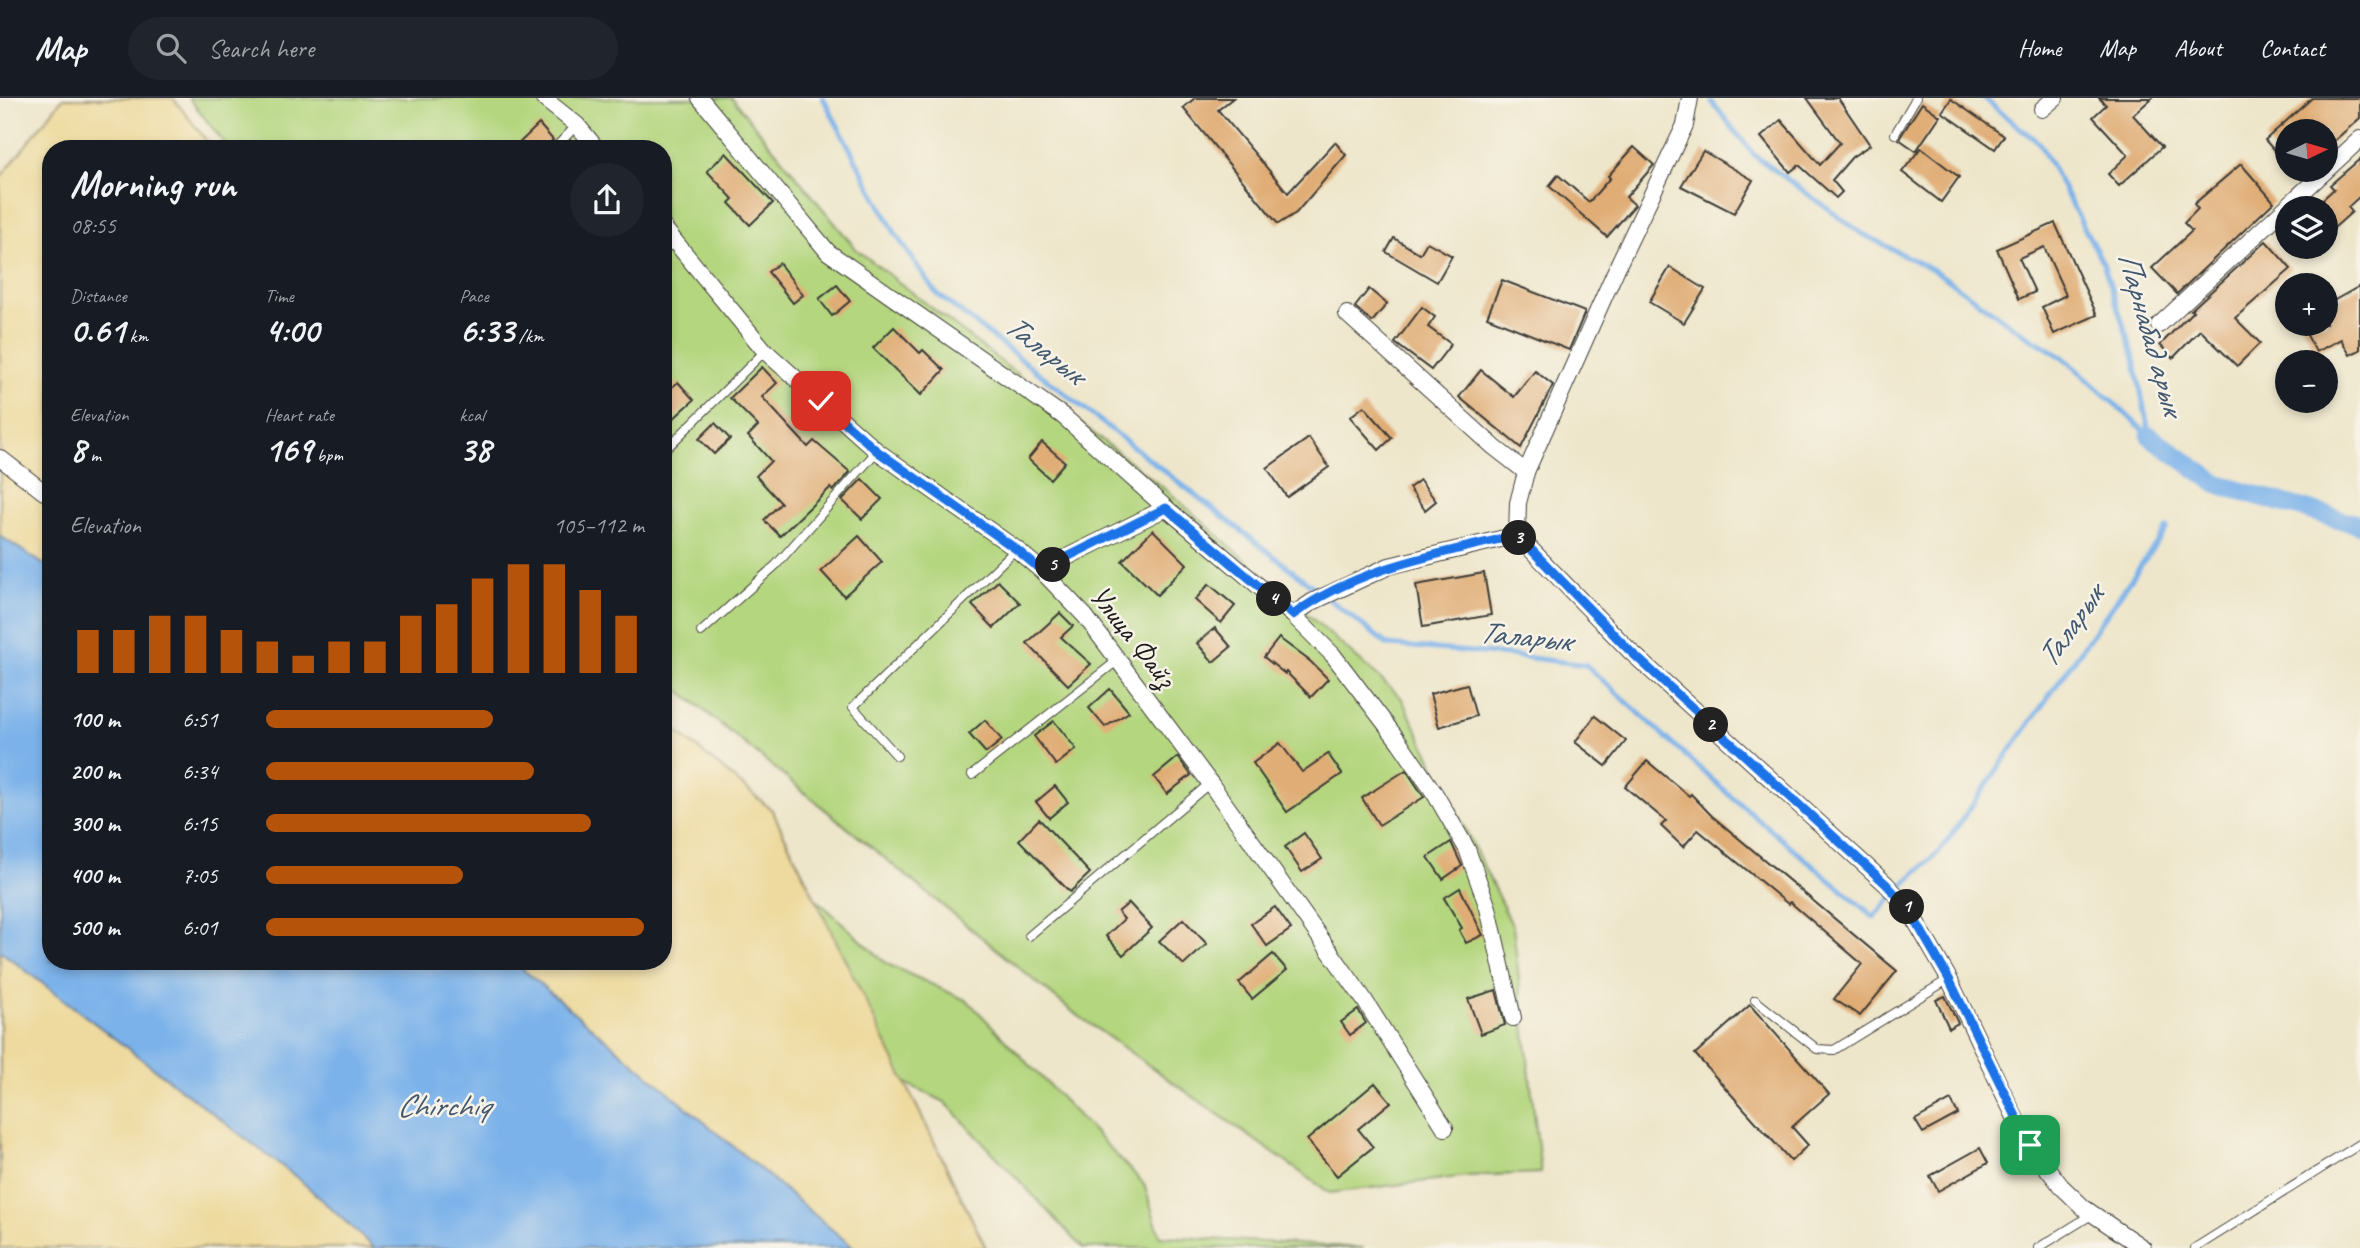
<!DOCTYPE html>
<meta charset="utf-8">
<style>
body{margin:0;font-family:Caveat,sans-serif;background:#20242c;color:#f1f3f6;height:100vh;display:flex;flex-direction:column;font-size:26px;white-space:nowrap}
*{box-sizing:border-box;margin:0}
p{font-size:23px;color:#9ea1a6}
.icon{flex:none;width:38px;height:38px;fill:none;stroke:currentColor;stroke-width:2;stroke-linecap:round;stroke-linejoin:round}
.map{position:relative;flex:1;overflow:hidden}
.side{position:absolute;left:42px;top:42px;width:630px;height:830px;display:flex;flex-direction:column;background:#171b24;border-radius:28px;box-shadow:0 4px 10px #0003}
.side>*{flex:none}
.needle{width:46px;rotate:85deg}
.controls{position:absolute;left:2275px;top:21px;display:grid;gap:14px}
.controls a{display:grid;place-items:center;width:63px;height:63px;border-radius:50%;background:#171b24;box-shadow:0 4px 10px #0003;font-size:35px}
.pin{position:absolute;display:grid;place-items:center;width:60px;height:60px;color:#fff;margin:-30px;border-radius:14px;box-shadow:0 4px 10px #0006}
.km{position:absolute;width:35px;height:35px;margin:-18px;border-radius:50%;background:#222;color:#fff;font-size:19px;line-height:35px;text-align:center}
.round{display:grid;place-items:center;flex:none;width:74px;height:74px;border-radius:37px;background:#20242c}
.summary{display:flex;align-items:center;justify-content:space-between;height:119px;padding:0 28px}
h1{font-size:38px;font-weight:800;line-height:52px}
.metrics{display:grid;grid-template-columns:repeat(3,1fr);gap:10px;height:119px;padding:7px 28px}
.metrics div{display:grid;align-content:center}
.metrics b{font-size:35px;font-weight:800}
.metrics small{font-size:19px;font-weight:400}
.metrics p{font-size:19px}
.chart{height:196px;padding:14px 28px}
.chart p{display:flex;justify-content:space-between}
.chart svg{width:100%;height:126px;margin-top:7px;stroke:#b45309;stroke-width:6}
ul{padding:0 28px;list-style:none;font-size:23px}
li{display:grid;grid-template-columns:112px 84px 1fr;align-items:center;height:52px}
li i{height:18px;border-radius:9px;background:#b45309}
header{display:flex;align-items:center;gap:42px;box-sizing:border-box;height:98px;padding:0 35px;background:#171b24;border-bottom:2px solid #363941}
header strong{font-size:33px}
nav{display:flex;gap:38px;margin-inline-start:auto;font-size:24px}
.search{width:490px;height:63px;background:#20242c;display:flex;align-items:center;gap:18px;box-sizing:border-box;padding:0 24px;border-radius:38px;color:#9ea1a6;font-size:26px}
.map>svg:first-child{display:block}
.green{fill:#b4d67e;stroke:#68794d;stroke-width:2}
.sand{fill:#eeda9e;stroke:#857b5d;stroke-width:2}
.water{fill:#7bb2ea;stroke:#4c6783;stroke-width:2}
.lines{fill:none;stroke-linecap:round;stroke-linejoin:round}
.stream{stroke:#7bb2ea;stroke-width:5}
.canal{stroke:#7bb2ea;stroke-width:19}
.building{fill:#e0ad76}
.lane-casing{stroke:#3c3a36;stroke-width:10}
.street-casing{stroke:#3c3a36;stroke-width:18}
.lane{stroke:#fff;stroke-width:8}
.street{stroke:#fff;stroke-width:16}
.route-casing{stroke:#fff;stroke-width:14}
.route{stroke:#1a73e8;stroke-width:9}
.labels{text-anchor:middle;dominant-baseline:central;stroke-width:5;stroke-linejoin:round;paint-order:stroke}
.street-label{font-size:30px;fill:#1c1c1c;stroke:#f7f3e8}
.water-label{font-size:32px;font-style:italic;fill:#42586e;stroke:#f7f3e8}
</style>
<header>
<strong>Map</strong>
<div class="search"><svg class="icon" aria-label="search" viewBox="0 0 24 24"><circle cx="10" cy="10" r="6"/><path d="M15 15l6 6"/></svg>Search here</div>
<nav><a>Home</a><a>Map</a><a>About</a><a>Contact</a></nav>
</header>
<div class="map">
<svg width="2360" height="1150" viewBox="0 0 2360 1150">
<rect width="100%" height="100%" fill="#f7f3e8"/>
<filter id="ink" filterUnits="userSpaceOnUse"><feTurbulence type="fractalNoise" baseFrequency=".0143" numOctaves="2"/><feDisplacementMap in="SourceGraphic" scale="14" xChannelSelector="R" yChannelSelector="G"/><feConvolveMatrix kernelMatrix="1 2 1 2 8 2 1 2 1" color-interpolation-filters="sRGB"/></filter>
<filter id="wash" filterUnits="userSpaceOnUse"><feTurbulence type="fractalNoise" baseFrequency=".00686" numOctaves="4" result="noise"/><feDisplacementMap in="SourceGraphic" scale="28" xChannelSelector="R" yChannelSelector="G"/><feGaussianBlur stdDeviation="1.57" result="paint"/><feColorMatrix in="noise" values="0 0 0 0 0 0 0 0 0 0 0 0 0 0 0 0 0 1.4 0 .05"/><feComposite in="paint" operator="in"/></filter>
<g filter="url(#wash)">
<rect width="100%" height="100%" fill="#eee6ca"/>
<g class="green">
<polygon points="189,0 732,0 856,151 1170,395 1401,599 1513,829 1541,1075 1468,1078 1330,1095 1073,914 663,579 663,51 229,51"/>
<polygon points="663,683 697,692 887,866 968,903 1144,1086 1160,1138 1364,1150 1083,1150 945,1004 897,981"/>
</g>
<polygon class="sand" points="63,0 173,0 213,51 51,51 51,863 663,863 663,622 772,712 986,1150 0,1150 0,80"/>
<polygon class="water" points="0,438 51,471 51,863 513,863 854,1150 374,1150 300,1082 0,853"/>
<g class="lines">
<g class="stream">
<polyline points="823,0 895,135 936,195 1149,361 1388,547 1508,557 1586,567 1727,695 1874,819 1907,783 1940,753 2167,430"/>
<polyline points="1983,0 2039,45 2103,165 2133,256 2150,338"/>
<polyline points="1712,4 1754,57 1861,135 1937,174 2021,234 2064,260 2150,338"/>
</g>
<polyline class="canal" points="2150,338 2217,386 2360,427"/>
</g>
<g id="blocks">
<g class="building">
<polygon points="1195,0 1233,0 1218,12 1288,95 1335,44 1346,57 1296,115 1278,126 1183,10"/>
<polygon points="1807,0 1838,0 1870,47 1852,59 1832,82 1842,94 1836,100 1799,67 1790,74 1761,39 1781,22 1820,67 1840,45"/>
<polygon points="2099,0 2152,0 2133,17 2162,49 2119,88 2108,76 2128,57 2093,19 2106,7"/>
<polygon points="2312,0 2360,0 2360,20 2326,50 2326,33 2287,33 2287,67 2265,42"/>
<polygon points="1951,1 2004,38 1995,51 1942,14"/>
<polygon points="1922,5 1940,18 1916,53 1899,41"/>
<polygon points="539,26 553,42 544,51 513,51"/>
<polygon points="1634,49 1654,67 1626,99 1635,107 1607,139 1549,88 1558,77 1589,104 1610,80 1608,78"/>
<polygon points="1921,50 1959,79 1941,104 1902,74"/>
<polygon points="1703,53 1753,82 1734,115 1681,88"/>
<polygon points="726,55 773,105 750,127 729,105 733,101 707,73"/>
<polygon points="2360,61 2360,98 2348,109 2352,114 2326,137 2326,110 2313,110 2334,91 2330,87"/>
<polygon points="2241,66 2274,104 2177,196 2152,170 2192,133 2184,125 2198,111 2194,106"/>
<polygon points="2055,125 2097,217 2054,236 2042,209 2066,197 2044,149 2019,160 2035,194 2019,201 1997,151"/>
<polygon points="1394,140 1420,156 1427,144 1452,158 1437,184 1386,154"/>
<polygon points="2266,143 2291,171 2235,220 2260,245 2237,268 2200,232 2173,260 2160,247 2193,213 2191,212"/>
<polygon points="779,165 803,197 793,205 768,174"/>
<polygon points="1670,169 1705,191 1684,225 1649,204"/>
<polygon points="1502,182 1585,214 1569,252 1487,219"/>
<polygon points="837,187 850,203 832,218 819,201"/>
<polygon points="2360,188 2360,252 2350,257 2341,241 2316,254 2301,226 2326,226 2326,207"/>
<polygon points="1369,191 1387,206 1372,224 1355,209"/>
<polygon points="1422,209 1435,219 1428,229 1451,246 1431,272 1395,245"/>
<polygon points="894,229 920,255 923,252 944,272 921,297 873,250"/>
<polygon points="762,269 777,285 762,299 808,349 814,343 850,374 833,393 830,390 780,438 764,422 781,405 756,378 771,363 748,338 758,328 730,300"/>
<polygon points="1481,272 1514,299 1535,273 1553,287 1521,350 1459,299"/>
<polygon points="678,284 694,302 673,321 663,310 663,297"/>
<polygon points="1364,308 1392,340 1379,352 1350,319"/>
<polygon points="715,325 730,341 714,356 699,341"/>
<polygon points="1309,340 1329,369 1287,399 1267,370"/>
<polygon points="1042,344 1065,364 1050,381 1028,361"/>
<polygon points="862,381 882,401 862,421 842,402"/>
<polygon points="1420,382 1436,403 1425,412 1409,390"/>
<polygon points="1153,432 1187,466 1157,497 1122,463"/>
<polygon points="859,438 882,464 844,498 821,473"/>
<polygon points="1484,475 1491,517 1423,529 1416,487"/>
<polygon points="998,483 1020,505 994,530 972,507"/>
<polygon points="1209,486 1235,508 1221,525 1195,502"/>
<polygon points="1060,515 1073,528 1061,539 1091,566 1068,587 1027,545"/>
<polygon points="1215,530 1231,549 1213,564 1197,545"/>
<polygon points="1279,540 1311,564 1328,581 1311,599 1286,574 1285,576 1264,559"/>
<polygon points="1467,586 1476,618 1439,629 1430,596"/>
<polygon points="1110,591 1129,614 1105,629 1089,610"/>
<polygon points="1595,618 1626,643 1606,668 1575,644"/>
<polygon points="985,622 1002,642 986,655 969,636"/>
<polygon points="1054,623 1076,651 1056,667 1034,638"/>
<polygon points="1280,645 1302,674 1328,656 1342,676 1287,714 1253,665"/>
<polygon points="1178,659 1191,677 1167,696 1154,679"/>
<polygon points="1647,663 1689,698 1691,696 1712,718 1897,873 1860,918 1834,901 1862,866 1790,804 1788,806 1698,732 1683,749 1661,728 1666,723 1625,689"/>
<polygon points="1406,672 1424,699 1379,727 1362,700"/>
<polygon points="1055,688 1068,704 1049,720 1036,704"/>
<polygon points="1039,721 1090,775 1070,794 1019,742"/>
<polygon points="1304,735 1322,761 1302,774 1285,749"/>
<polygon points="1451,744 1462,768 1443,781 1428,759"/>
<polygon points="1460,790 1483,837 1466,845 1459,832 1462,830 1444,800"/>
<polygon points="1129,805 1152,830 1123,857 1106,838 1124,821 1118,814"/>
<polygon points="1275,809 1291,831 1267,848 1251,826"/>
<polygon points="1183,821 1207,846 1184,867 1159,843"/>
<polygon points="1273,856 1287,872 1252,901 1239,885"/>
<polygon points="1496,892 1505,927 1481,936 1468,901"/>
<polygon points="1945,898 1958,925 1949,930 1936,902"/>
<polygon points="1750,907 1829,996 1792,1029 1808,1047 1791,1063 1695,956"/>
<polygon points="1358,912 1366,925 1350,937 1341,924"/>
<polygon points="1375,985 1391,1004 1358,1031 1373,1049 1337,1078 1307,1042"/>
<polygon points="1951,1002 1958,1016 1923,1035 1915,1022"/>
<polygon points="1980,1050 1988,1065 1938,1093 1930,1078"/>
</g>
</g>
</g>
<g filter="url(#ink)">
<use href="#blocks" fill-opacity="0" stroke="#3c3a36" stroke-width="2"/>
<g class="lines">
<g class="lane-casing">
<g id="lane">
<polyline points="1895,36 1916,0"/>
<polyline points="554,51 577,27"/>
<polyline points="663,153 675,143"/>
<polyline points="663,354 765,253"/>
<polyline points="701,534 776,467 877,353"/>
<polyline points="897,658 853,609 1016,451"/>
<polyline points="972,677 1118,562"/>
<polyline points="1029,838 1210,685"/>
<polyline points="1755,902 1817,951 1834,952 1949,881"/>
<polyline points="2038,1150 2093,1116"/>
<polyline points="2195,1150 2360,1046"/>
</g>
</g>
<g class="street-casing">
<g id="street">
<polyline points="543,0 577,27 597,51"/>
<polyline points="700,0 828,154 1063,318 1166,410 1293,517 1333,557 1400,645 1435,696 1467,751 1488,810 1513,920"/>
<polyline points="2042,11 2055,0"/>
<polyline points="663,129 765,253 877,353 1016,451 1041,472 1085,518 1210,685 1363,900 1445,1030"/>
<polyline points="1347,216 1494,349 1526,374"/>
<polyline points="2159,227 2360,41"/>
<polyline points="0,360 44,394"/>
<polyline points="1517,437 1518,405 1526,374 1620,163 1685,27 1690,0"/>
<polyline points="1041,472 1166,410"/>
<polyline points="1293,517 1312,504 1389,468 1517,437 1630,553 1886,786 1908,810 1949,881 2021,1032 2040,1061 2061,1088 2084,1110 2143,1150"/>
</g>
</g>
<use href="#lane" class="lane"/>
<use href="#street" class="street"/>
</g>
</g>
<g class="lines" filter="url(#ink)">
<g class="route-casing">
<path id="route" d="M821,303L877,353L1016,451L1041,472L1166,410L1293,517C1358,469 1440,456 1517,437L1630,553L1886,786L1908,810L1949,881L2030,1047"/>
</g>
<use href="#route" class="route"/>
</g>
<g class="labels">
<g class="street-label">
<text transform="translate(1133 538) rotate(52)">Улица Файз</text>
</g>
<g class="water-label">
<text transform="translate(2151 235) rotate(74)">Парнабад арык</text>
<text transform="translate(1045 251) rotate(38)">Таларык</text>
<text transform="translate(2070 528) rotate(-55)">Таларык</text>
<text transform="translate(1525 538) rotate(6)">Таларык</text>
<text x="443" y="1007">Chirchiq</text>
</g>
</g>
</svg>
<div class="controls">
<a><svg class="needle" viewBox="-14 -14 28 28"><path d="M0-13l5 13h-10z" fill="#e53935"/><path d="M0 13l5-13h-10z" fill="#9ea1a6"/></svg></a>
<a><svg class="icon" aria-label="layers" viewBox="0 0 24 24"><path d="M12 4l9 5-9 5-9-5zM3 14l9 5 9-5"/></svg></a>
<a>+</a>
<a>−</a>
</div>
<div class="pin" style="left:2030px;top:1047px;background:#1e9e55"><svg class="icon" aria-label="arrive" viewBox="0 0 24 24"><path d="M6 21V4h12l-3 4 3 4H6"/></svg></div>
<div class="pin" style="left:821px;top:303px;background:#d93025"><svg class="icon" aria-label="check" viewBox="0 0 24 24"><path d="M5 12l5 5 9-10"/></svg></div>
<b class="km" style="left:1907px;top:809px">1</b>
<b class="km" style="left:1711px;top:627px">2</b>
<b class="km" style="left:1519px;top:440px">3</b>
<b class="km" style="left:1274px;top:501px">4</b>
<b class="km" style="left:1053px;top:467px">5</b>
<section class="side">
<div class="summary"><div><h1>Morning run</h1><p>08:55</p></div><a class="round"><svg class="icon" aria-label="share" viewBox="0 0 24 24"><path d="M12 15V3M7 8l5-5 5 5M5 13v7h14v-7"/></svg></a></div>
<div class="metrics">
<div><p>Distance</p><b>0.61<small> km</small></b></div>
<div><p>Time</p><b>4:00</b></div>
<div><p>Pace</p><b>6:33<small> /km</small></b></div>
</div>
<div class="metrics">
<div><p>Elevation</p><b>8<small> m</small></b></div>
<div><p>Heart rate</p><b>169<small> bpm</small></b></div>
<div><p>kcal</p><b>38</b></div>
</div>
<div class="chart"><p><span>Elevation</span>105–112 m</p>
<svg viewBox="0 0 160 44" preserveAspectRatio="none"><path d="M5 44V29M15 44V29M25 44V24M35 44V24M45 44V29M55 44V33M65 44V38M75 44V33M85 44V33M95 44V24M105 44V20M115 44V11M125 44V6M135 44V6M145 44V15M155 44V24"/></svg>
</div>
<ul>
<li><b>100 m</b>6:51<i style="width:60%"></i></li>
<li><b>200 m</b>6:34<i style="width:71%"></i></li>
<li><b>300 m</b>6:15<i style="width:86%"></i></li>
<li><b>400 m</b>7:05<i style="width:52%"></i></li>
<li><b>500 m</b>6:01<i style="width:100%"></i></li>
</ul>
</section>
</div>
